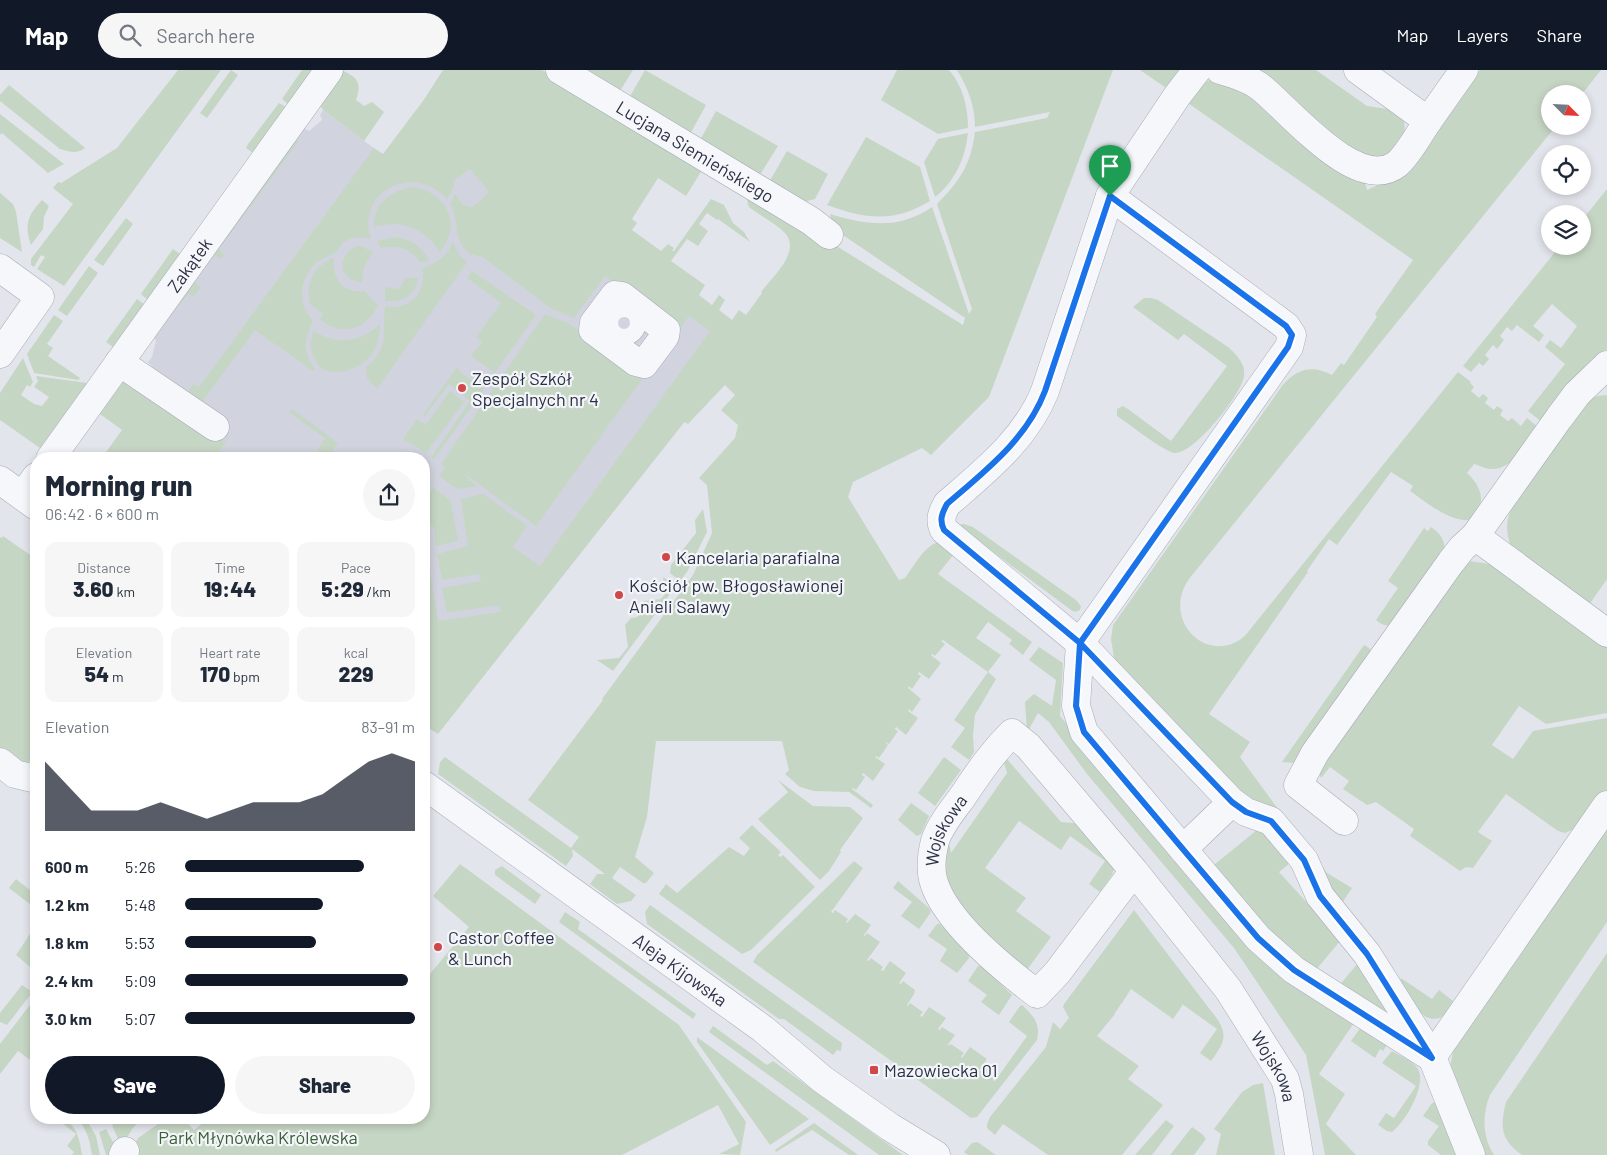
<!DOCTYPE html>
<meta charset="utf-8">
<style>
body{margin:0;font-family:Barlow,sans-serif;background:#f6f6f7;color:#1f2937;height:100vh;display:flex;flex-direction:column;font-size:19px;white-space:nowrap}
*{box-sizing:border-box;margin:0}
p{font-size:16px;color:#747a83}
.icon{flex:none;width:28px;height:28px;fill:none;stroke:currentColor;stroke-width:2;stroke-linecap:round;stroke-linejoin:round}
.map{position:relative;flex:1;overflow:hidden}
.drawer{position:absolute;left:30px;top:382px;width:400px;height:672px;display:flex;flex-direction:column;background:#fff;border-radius:20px;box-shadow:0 2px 8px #0003}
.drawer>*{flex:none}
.needle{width:32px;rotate:114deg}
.buttons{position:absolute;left:1541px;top:15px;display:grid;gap:10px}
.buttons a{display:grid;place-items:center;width:50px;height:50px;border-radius:50%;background:#fff;box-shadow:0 2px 8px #0003;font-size:25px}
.pin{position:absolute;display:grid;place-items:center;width:42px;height:42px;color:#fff;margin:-51px -21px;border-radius:50% 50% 50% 0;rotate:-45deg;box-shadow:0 0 5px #0007}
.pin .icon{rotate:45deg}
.round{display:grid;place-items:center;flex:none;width:52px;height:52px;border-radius:26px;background:#f6f6f7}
.head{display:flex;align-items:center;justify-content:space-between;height:85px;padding:0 15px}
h1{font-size:28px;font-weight:800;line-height:38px}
.figures{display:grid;grid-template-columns:repeat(3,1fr);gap:8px;height:85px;padding:5px 15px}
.figures div{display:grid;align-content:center;border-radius:12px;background:#f6f6f7;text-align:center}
.figures b{font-size:21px;font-weight:800}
.figures small{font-size:14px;font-weight:400}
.figures p{font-size:14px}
.chart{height:140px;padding:10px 15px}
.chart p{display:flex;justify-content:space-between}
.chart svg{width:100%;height:90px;margin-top:5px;fill:#111827;opacity:.7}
.primary-button{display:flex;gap:10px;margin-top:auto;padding:10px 15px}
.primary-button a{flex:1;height:58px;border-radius:30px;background:#111827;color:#fff;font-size:20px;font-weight:800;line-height:58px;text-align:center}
.primary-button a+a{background:#f6f6f7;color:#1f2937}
ul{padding:0 15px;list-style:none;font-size:16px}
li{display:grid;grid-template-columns:80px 60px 1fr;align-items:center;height:38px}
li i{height:12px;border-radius:6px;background:#111827}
header{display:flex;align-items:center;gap:30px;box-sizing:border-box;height:70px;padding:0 25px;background:#111827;color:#fff}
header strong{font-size:24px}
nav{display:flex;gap:28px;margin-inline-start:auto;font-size:18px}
.search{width:350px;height:45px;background:#f6f6f7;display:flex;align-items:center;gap:12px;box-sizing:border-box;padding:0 18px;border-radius:28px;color:#747a83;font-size:19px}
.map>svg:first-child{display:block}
.built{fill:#d1d4de}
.green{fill:#c6d6c4}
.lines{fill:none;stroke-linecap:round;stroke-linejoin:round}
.minor-casing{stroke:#a8abb7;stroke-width:29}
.minor{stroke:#f6f7fa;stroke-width:28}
.route-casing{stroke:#fff;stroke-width:10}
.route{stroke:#1a73e8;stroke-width:6}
.poi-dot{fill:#d24749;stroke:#f3f5f9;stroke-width:2}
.labels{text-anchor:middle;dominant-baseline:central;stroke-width:4.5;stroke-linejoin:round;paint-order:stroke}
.street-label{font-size:18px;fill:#2a3045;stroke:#f3f5f9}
.poi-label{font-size:18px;fill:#2a3045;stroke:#f3f5f9;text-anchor:start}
.park-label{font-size:18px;fill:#396137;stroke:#f3f5f9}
</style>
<header>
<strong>Map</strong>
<div class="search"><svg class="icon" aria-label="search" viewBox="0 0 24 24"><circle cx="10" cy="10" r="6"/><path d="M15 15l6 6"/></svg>Search here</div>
<nav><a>Map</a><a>Layers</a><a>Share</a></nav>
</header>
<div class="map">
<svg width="1607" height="1085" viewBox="0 0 1607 1085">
<rect width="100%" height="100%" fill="#e3e5ec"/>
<polygon class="built" points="323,40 383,85 416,40 751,268 485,604 424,560 424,389 187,389 187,322 155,299 148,292 152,287 156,271 153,266 303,58 309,61 322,50 320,45"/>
<g class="green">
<polygon points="178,0 221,0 64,216 37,199 45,187 41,185 34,197 31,195 31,189 73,134 53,118 58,112 61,113 117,78"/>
<polygon points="231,0 238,5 207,48 200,43"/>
<polygon points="302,0 313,0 288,34 282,29"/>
<path d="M341,0C358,7 362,13 356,30L364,36L372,32L384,42L364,71L323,40L319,34Z"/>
<path d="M443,0H542L662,71L702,100L686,126L658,108L632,149L637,153L632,160L661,181L668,174L674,178L672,181H674L711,129L724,135L733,153L744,162L750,172L718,149L717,150L707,143L699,154L708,161L698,176L687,169L671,191L705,215L699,225L712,235L719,225L725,230L719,240L732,250L739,240L746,245L762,223L761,222C771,208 802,182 785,163C775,153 761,146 750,138L748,135L747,128L827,170L963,255L965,248L834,159L830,144C867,155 899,160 932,137L969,244L972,239L937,134C960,111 971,94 975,62L1047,48L1050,42L975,57C975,36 968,18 957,0H1113L989,327L931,385L922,378L853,412L848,427L899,510L905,508C915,495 924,475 941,471L954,484L938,504L1032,572L1023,585L1009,574L1012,570L988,552L976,568L1001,585L988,602L996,609L975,645L973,666L974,682L969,690L951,677L965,658L954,650L988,602L943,570L941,571L945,574L935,586L932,584L931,585L941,593L929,609L919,602L918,604L921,606L912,619L909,616L908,618L921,629L912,642L909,639L908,641L918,648L906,665L896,657L895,659L898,661L889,674L885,672L888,675L879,688L876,686L875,687L885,694L873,711L863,703L862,705L865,707L856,720L853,718L852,719L873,735L871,738L849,722L814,721L800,717L785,704L789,700L782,671H656L647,747L635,787L654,803L646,813H643L620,797L612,808L636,825L631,831L617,834L590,814L597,804H605L572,779L573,786L566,796L438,704L440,692L445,687L571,778L579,767L528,730L603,630L602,629L693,505L712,463L707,415L699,408L735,368L738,355L721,340L735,325L725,315L688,354L684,352L438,664L424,655V465L438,551L500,542L499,535L447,543L442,518L481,511L479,504L442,510L437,484L468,476L461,429L483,424L527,456L513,477L540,496L710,261L689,246L679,260L605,206L574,248L550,238L481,186L479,187L474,184L472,186C451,170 461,154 450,134L455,124L463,135L472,137L479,132L489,122L470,99L454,110V117L447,129C415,92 355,121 371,169C362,167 352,166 344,172C341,174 340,178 337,181C333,185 323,188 317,192C299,207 297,234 313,251C304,272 302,280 315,299L313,301L255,260L202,332L187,322L194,314L199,317L374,78L383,84L423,31Z"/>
<polygon points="589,0 633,0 618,24 586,5"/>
<polygon points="645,0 706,35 689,66 628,30"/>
<path d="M897,0H949C963,16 968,38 968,58L938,64L881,30Z"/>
<polygon points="1140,0 1182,0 1169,20"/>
<polygon points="1245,0 1316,0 1367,36 1395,40 1404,49 1405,63 1390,86 1368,90"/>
<path d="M1480,0H1601L1582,24H1550V56H1556L1189,509C1161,549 1205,594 1241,569C1245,566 1249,561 1252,557L1458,302L1471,312L1470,313L1474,317L1471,321L1479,328L1483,324L1488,328L1485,333L1494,340L1497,336L1503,340L1500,345L1508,351L1512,348L1521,356L1527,348L1538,357C1526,373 1513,401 1489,399C1484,398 1478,395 1474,394L1467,403C1476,411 1484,423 1480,436C1479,441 1474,446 1471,450C1451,453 1426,432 1410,421L1413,416L1391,402L1337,475L1329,469L1307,501L1308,502L1209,644L1250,672L1240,687L1284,747L1245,732L1115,594L1111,569L1113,555L1282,316C1296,299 1312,294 1332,305L1341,293L1344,295L1377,247L1375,244L1413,190L1185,31C1203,9 1207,7 1235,13L1364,108L1367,120L1409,101Z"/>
<path d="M9,15L84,77L85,78C77,84 70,82 60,79L0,31V25Z"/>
<polygon points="279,33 286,37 253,83 246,78 248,74"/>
<polygon points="716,41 778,76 758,108 699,72"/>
<polygon points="0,44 64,94 48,103 2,63 0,65"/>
<path d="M968,63C965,89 955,111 935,127L924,92L938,69Z"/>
<polygon points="291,65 299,71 219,179 224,185 221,189 214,185 194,212 201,217 194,226 188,224 159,261 153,257"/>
<path d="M866,67L920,97L930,131C894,153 865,149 827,135Z"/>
<polygon points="787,81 828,104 815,129 800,133 768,114"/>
<path d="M413,117C447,122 463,155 440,182C425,158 401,149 374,157C373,133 392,120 413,117Z"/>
<polygon points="1607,119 1607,279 1575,307 1542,352 1528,341 1565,294 1545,277 1550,270 1561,278 1577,256 1552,234 1533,256 1544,265 1539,272 1517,255 1512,261 1507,257 1500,266 1504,270 1497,279 1493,275 1485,285 1489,289 1483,296 1479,293 1471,302 1463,296 1560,176 1582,176 1583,149"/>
<polygon points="0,123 13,134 16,142 22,182 0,168"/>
<path d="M42,130L49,136L44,147L43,159L31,175C24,154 28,145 42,130Z"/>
<polygon points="126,148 133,154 103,196 94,190"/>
<path d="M397,167C411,170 421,176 429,190L420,193C411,178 398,175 381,178L377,171Z"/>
<path d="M453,172L460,186L467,192L377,319L367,308L366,297C390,279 382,261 385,236C408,242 428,222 422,198C436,194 447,186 453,172Z"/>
<path d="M357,176L363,177L373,182L364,197L362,212C338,211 336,186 357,176Z"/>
<polygon points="173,179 180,184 148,230 141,224"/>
<path d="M334,188C331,208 344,224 365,221L371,229L378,234C369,259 340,268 320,249L323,244L310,234C305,214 313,196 334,188Z"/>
<polygon points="89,196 98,203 67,246 58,240"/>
<polygon points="472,201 536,245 495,303 471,286 482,272 476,267 501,233 467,208"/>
<path d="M406,208H418C415,226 402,233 385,231V217L399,219Z"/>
<path d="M1144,228H1151L1158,230L1228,277C1236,284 1246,294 1244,306C1242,324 1194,384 1175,383C1164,382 1128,353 1117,346V339L1123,336L1128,339L1171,371L1227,296L1184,264L1178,270L1133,237Z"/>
<polygon points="137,229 144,234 113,277 106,272"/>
<polygon points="545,244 570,254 643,308 536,456 468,406 467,408 477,416 457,419 439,406 445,397 441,394"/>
<polygon points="54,245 63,251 47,274 53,278 48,286 80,308 78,310 34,303 27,284"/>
<path d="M380,254C380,264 378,275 372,284C363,297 337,308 323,299C319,297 316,291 314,287C309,278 310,269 314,261C336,275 361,273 380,254Z"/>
<polygon points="23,288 33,312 30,317 27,315 21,325 34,334 42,336 49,327 34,317 38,311 36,306 87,313 40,378 0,350 0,323"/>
<polygon points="457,297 461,303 484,319 434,389 431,387 433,385 470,331 449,314 425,346 423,345"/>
<polygon points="125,309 138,309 226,372 213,389 101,389 122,360 100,344"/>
<polygon points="450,321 464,332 426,383 403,369 417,349 426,355"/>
<path d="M1607,325V509L1589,535L1512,480C1504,458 1506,448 1516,428L1589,330L1597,326Z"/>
<polygon points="292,339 338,373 327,388 317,380 325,368 289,342"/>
<polygon points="433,417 451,431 458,471 436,476 434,457 424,450 424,432"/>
<polygon points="703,439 707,462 687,502 680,511 670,503 671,495 696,463 695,450"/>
<polygon points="964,454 973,457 1076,530 1081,536 1080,540 1075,542 1071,540 957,455"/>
<path d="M1431,457C1441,464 1445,470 1445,482L1395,554C1386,556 1383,556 1376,550L1398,518L1388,511L1424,458L1428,461Z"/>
<polygon points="3,466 36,489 36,690 13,695 0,685 0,467 2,468"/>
<polygon points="1469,491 1490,494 1504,501 1607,577 1607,643 1546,654 1519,636 1492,675 1513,689 1533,661 1607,648 1607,722 1585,754 1565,763 1558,761 1506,724 1478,762 1492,771 1473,798 1466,797 1460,801 1410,766 1414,759 1376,732 1367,735 1343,719 1349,711 1330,697 1321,708 1319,703 1327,678 1460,493"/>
<polygon points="663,507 676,516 613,601 597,590 619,588 628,577 625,555 631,548 637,547 639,545 638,538 644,531 661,529 665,524"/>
<polygon points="1364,575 1369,578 1372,582 1295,693 1282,692"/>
<polygon points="1039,577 1063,593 1060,646 1248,874 1354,953 1319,1004 1345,1024 1326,1054 1356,1085 1325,1085 1306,985 1234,878 1087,704 1049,652 1038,643 1027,663 1025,632 1034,624 1052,636 1056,610 1029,590"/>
<polygon points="1001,682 1061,752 1085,754 1115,796 1112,805 1100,822 1089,814 1105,791 1070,766 1061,780 1019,751 985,798 1026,828 1016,841 1051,867 1024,904 941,816 947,760 951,783 1007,703"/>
<polygon points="944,687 961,700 935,736 918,723"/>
<polygon points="778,710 813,736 850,737 863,748 840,780 841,782 829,801 820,810 758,749 788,722"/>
<polygon points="911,733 929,746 921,764 917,766 898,750"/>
<path d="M1607,750V852L1490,1025C1482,1045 1482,1066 1494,1085H1483L1449,1002L1454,977Z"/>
<polygon points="752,755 781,782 778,785 781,787 783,785 815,817 751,880 742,884 659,824 666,814 677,823 729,777 744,786 750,778 739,768"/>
<polygon points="1263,755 1290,793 1279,802 1341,870 1315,901 1285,881 1214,795"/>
<polygon points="1317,789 1327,803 1352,818 1342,833 1323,814"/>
<path d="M854,791L863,798L831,842L833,843L835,840L848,849L846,852L847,853L855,844L871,855L864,865L865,866L867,863L880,872L867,890L869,891L871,888L883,897L881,900L883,901L890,891L906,903L899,913L901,914L903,911L915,920L914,924L907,935L908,936L910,933L923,942L920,945L922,947L929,937L946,948L938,959L940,960L942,957L955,965L947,976L951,974L964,983L961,986L962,988L970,977L987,989L979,1000L981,1001L983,997L996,1006L993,1010L995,1011L1027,966L1009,952L1020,936L1022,935C1033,945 1041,954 1037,970L977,1047L971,1048L753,892L757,885Z"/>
<polygon points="460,794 679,955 746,1052 740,1085 719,1084 739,1074 718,1035 622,1085 129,1085 138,1068 165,1049 184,1049 194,1060 208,1049 424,1049 424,911 469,857 433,826"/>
<polygon points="502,796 541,825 535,834 495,805 495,800"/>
<polygon points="16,809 36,825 36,839 9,818"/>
<polygon points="898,811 930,839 931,842 919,859 901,846 912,832 893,818"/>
<polygon points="650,835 842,973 841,981 837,980 833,985 784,949 779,949 647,854 645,842"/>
<path d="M1134,840L1218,950C1229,968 1222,975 1211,991L1200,983L1217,959L1182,934V936L1173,949L1131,919L1122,933L1121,934L1115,943H1114L1115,944L1097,966L1139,996L1128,1009L1163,1035L1122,1085H1048L1003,1054L995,1065L987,1058V1054L990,1047L1046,977L1053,952L1060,959L1069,948L1063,937L1064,934Z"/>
<polygon points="565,842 580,852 578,859 696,944 693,949 559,852"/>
<polygon points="937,854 940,854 969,885 969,888 957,903 940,891 947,879 928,866"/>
<polygon points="36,855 36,902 16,885"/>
<path d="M1607,883V1085H1522C1500,1070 1500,1056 1506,1032Z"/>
<polygon points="1362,888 1390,941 1388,944 1339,916"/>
<polygon points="978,896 982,896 1012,925 999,945 981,932 987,925 968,911"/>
<polygon points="1401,908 1432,929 1439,920 1453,931 1444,945 1440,948 1432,949 1426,947 1401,926 1399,915"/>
<polygon points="22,915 31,921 31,924 7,955 0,952 0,943"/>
<polygon points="36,927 36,994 18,981 0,1004 0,974"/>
<polygon points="713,956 767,995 773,991 903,1085 879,1085 709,962"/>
<polygon points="1361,957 1387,975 1383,981 1380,979 1375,988 1351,971"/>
<polygon points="697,967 809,1049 770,1075 697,972"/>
<path d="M1392,981C1400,986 1413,991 1418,999C1427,1016 1405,1052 1392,1062L1387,1061L1378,1055L1386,1043L1394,1048L1416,1016L1382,993Z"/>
<polygon points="1263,1013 1275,1085 1216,1085 1221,1064 1214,1059 1242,1022 1253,1015"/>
<polygon points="1439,1032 1461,1085 1441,1085 1428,1075 1428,1071 1439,1056 1423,1046 1432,1033"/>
<path d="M57,1049C76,1049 80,1070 82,1085H72L74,1082L67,1076L76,1064Z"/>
<path d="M78,1049H86L96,1066L100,1085H92C90,1071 87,1060 78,1049Z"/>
<polygon points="123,1049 141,1049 132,1059 117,1085 106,1085 99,1062 106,1059 113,1072 118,1069 112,1055"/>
<polygon points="1166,1050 1174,1056 1152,1085 1135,1085"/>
<polygon points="814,1053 858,1085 849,1085 812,1060 776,1082 775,1080"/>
<polygon points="1192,1057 1202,1064 1206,1069 1194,1085 1170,1085"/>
<polygon points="977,1072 979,1073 996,1085 968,1085 964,1082 972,1073"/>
</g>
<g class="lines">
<g class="minor-casing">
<g id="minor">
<path id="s1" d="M560,0L811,151L829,165"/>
<path d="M1197,0L1177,26L1110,126L1045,321C1026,369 985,401 947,434C942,443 939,450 944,460L1080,573L1232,732L1246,742L1271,751L1304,790L1320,826L1367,884L1432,987"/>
<path d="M1220,0C1235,4 1247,8 1259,16C1288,38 1357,125 1397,94C1408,85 1419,64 1428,51"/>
<polyline points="1358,0 1428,51 1464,0"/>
<polyline points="1110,126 1286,256 1292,265 1289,277 1080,573 1076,636 1084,662 1258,868 1294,900 1426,984"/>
<polyline points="0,198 40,227 0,284"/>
<polygon points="615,225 622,226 666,260 665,266 644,294 636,292 593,260 594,253"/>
<circle cx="624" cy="253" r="8"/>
<polyline points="119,292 215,357"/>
<polyline points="1607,295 1577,324 1559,348 1475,466 1607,563"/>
<path id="s2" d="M50,389L329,0"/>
<polyline points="0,410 36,436"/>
<polyline points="23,426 36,407"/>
<polyline points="0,692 15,704 36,709"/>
<path id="s3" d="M424,715L763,959L822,1009L890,1057L936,1085"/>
<polyline points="1344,751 1298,715 1315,683 1451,492 1462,478 1475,466"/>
<polyline points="1183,779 1232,732"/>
<path id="s4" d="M1134,801L1057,903L1037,924C1004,899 943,850 933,809C930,797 932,783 935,771C940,755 953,740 963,726C979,702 992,683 1012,663L1028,676L1134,801L1228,919L1285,1009L1289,1024L1299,1085"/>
<polyline points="123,1085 125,1081"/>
<polyline points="1471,1085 1432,987 1607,735"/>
</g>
</g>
<use href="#minor" class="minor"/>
</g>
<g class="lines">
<g class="route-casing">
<path id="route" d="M1110,126L1045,321C1027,369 985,401 947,434C942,443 939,450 944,460L1080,573L1076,636L1084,662L1258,868L1294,900L1432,988L1367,884L1320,826L1304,790L1271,751L1246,742L1232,732L1080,573L1288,277L1292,265L1286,256L1110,126"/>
</g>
<use href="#route" class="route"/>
</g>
<g class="poi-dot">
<circle cx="462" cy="318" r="5"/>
<circle cx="666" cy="487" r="5"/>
<circle cx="619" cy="525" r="5"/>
<circle cx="438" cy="877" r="5"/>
<rect x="869" y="995" width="10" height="10" rx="2.5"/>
</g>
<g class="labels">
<g class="street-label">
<text stroke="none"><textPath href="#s1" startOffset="158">Lucjana Siemieńskiego</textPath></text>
<text stroke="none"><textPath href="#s2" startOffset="239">Zakątek</textPath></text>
<text stroke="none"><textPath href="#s4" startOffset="366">Wojskowa</textPath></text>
<text stroke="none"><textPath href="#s3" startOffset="316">Aleja Kijowska</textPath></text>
<text stroke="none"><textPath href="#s4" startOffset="912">Wojskowa</textPath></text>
</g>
<g class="poi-label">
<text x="472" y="308">Zespół Szkół<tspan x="472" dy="21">Specjalnych nr 4</tspan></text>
<text x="676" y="487">Kancelaria parafialna</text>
<text x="629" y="515">Kościół pw. Błogosławionej<tspan x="629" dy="21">Anieli Salawy</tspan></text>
<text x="448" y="867">Castor Coffee<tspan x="448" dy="21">&amp; Lunch</tspan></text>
<text x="884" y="1000">Mazowiecka 01</text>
</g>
<g class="park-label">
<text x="258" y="1067">Park Młynówka Królewska</text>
</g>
</g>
</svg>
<div class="buttons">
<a><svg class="needle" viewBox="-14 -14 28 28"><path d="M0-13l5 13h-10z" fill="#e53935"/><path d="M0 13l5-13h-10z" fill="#747a83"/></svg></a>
<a><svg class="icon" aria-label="locate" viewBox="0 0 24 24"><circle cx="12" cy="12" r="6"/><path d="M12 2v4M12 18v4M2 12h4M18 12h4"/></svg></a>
<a><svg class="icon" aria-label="layers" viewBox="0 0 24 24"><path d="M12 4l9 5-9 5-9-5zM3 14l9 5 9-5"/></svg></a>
</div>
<div class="pin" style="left:1110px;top:126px;background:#1e9e55"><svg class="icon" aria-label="arrive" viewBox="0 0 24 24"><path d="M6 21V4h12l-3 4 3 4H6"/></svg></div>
<section class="drawer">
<div class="head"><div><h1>Morning run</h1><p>06:42 · 6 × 600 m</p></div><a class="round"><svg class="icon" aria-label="share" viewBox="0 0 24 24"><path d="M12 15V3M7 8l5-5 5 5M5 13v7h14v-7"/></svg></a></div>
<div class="figures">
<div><p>Distance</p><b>3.60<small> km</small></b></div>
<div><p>Time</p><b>19:44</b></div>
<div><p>Pace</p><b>5:29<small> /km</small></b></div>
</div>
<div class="figures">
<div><p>Elevation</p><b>54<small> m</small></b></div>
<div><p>Heart rate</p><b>170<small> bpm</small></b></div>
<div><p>kcal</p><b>229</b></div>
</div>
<div class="chart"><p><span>Elevation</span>83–91 m</p>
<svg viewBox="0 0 160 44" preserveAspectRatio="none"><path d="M0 44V10L10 22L20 34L30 34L40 34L50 30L60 34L70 38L80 34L90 30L100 30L110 30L120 26L130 18L140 10L150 6L160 10V44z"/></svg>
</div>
<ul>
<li><b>600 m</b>5:26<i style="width:78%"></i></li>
<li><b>1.2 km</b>5:48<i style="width:60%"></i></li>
<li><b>1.8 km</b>5:53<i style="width:57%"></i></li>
<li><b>2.4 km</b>5:09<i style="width:97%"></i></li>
<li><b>3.0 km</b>5:07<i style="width:100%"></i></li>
</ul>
<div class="primary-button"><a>Save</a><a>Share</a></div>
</section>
</div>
